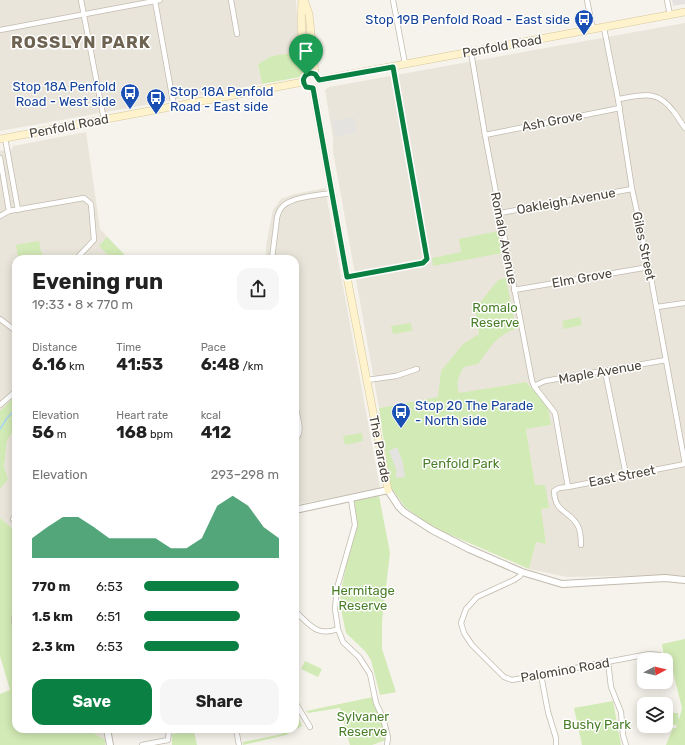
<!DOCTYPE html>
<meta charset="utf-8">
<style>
body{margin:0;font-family:Rubik,sans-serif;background:#f6f6f6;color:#222;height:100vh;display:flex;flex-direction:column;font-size:15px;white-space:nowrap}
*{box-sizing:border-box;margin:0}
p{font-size:13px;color:#767676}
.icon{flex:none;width:22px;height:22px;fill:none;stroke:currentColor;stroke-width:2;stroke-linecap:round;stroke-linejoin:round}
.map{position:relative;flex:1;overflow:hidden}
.drawer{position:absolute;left:12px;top:255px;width:287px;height:478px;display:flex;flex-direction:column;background:#fff;border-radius:12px;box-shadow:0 2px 10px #0003}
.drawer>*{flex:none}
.needle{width:26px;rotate:83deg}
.fabs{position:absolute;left:637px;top:653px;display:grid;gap:8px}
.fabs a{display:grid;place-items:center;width:36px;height:36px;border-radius:8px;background:#fff;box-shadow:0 2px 10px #0003;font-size:20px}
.pin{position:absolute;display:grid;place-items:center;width:34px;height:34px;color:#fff;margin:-41px -17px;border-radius:50% 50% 50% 0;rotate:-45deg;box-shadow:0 0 4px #0007}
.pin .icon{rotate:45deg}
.round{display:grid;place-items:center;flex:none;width:42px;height:42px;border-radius:12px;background:#f6f6f6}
.summary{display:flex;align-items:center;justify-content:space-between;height:68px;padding:0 20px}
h1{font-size:22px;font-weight:700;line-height:30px}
.metrics{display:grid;grid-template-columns:repeat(3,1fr);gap:6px;height:68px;padding:4px 20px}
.metrics div{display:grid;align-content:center}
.metrics b{font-size:17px;font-weight:700}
.metrics small{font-size:11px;font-weight:400}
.metrics p{font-size:11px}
.chart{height:112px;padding:8px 20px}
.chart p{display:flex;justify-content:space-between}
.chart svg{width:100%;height:72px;margin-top:4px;fill:#0b8043;opacity:.7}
.button{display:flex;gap:8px;margin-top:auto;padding:8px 20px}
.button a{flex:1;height:46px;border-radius:12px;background:#0b8043;color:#fff;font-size:16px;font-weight:700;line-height:46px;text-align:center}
.button a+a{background:#f6f6f6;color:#222}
ul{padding:0 20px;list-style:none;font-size:13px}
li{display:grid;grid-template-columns:64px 48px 1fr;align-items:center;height:30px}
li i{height:10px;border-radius:5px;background:#0b8043}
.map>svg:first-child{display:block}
.residential{fill:#eae5da}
.green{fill:#d2eab5}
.parking{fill:#e5e3e0}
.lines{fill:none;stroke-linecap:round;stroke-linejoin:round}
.stream{stroke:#a9d4f2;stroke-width:1.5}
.minor-casing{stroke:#c2bbae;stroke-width:6}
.tertiary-casing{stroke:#c2bbae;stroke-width:8}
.secondary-casing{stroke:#d6c79b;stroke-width:8}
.minor{stroke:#fff;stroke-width:4.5}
.tertiary{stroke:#fff;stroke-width:6}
.secondary{stroke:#fff3cd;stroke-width:7}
.route-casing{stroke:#fff;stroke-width:8}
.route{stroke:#0b8043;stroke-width:5}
.labels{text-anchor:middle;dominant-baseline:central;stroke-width:3;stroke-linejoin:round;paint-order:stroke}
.transit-label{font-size:13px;fill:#164399;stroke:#fff;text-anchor:end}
.street-label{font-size:13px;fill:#4b4439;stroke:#fff}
.park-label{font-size:13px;fill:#4a7f2a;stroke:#fff}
.district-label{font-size:17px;font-weight:bold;letter-spacing:1px;fill:#6e6250;stroke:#fff}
</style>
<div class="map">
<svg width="685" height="745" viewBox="0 0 685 745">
<rect width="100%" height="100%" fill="#f6f3ec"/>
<g class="residential">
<polygon points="0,0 296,0 299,52 272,56 258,64 262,84 0,131"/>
<polygon points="685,23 685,576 678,575 567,577 529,569 536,542 546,543 540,509 548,508 535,486 526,429 551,425 548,407 526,382 379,408 333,151 333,137 325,90 329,87"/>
<polygon points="86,132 100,229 126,257 124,259 16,259 16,395 0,411 0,151 12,149 13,146"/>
<polygon points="325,188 380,488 295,505 295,259 266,259 266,246 273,210 281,199 295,194"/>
<polygon points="16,428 16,532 0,518 0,489 8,479 4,467 7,440"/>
<polygon points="87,729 102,729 105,740"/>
</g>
<g class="green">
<polygon points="299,52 303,73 300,77 262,84 258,64 272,56"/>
<polygon points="498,231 502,253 433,266 432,258 461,252 459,239"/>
<polygon points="107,237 125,255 121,259 112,259 99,246"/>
<polygon points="39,241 41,252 18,256 16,245"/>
<polygon points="42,252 43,259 18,259 18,256"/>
<path d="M506,278L516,329C498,333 488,350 478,364L464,367C458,376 456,383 459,393L526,382L548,407L551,425L526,429L535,485H545L549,508L541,509L546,544L536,542L529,569L444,532L424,521L405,507L395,493L390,485L379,408L438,397L441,371L463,344L479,334L475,309L498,280Z"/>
<polygon points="580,317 582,325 564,329 562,321"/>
<polygon points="411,323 412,331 393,334 391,326"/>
<polygon points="16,395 16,428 7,440 4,467 8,479 0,489 0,411"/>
<polygon points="362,433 363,441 345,445 343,436"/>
<polygon points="379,496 390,553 382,621 382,649 396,692 380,695 371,660 365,651 346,633 340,605 341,591 349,552 357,524 354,501"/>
<polygon points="0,518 16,532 16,599 12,610 12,619 16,638 16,729 87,729 105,740 105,745 0,745 0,694 10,690 0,656"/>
<polygon points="685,639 685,745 666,745 673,728 676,728 677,725 666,725 666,713 678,713 679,720 682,708 669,656 664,656 662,644"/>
<polygon points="305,661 322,669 318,677 301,669"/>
<polygon points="373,697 384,725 386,740 372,745 350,745 340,708 308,713 306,711"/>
<polygon points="613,701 621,745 582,745 574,708"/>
<polygon points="297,712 302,726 286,735 243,745 243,742 282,734 281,729 295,729 295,713"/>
<polygon points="194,731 197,745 172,745 172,734"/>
</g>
<g class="parking">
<polygon points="672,0 685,0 685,4 673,6"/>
<polygon points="354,117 357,133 335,137 332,121"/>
<polygon points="397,447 403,463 405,477 396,478 396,469 389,451"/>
</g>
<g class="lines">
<polyline class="stream" points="0,429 7,418 16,409"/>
<g class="minor-casing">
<g id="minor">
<polyline points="81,0 104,120"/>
<polyline points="231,0 237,34"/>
<polyline points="393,0 405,64"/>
<polyline points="587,0 593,30"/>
<polyline points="667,0 670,15"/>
<polyline points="155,1 174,107"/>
<polyline points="604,28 618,99 632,189 649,267 685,464"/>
<polyline points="0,30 160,0"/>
<polyline points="471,52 485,135 532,381 534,386 555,413 568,487"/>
<path d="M618,99C644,95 657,89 674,112C678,117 681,123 685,128"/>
<polyline points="485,135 620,108"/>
<polyline points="5,138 18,210"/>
<polyline points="0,158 9,211"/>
<polyline points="500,213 632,189"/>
<polyline points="0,216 9,211 84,198 91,204 94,240 76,259"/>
<path d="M272,259L277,218C278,213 279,210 283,206C292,197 319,195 332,193"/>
<polyline points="347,277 423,263 427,259 393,67"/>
<polyline points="514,290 649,267"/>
<polyline points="657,307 685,303"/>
<polyline points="0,319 16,331"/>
<polyline points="605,371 626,475"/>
<polyline points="367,380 396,376 417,369"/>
<polyline points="534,386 545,381 666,360"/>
<polyline points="0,405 16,391"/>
<path d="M295,406C297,415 304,433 295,439"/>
<polyline points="351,499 355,525 337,588 335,609 338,629 343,642 359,657 370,674 376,703 383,718 388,737 387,745"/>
<polyline points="13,519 16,515"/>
<path d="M581,545C581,538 581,532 578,526C570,510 555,514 554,491L559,488L568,487L685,464"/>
<polyline points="522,572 520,576 514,580 477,597 466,609 461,623 464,633 472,645 504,677 512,680 649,654 659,655"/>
<polyline points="16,608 14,620 16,632"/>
<path d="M295,611C310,625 317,637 338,629"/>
<polyline points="608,662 611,687 621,712 623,735 626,745"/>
<polyline points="541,675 548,712 556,738 556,745"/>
<polyline points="295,702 310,727"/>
<polyline points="236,729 239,745"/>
<polyline points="142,745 168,740 169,729"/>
</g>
</g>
<g class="tertiary-casing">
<g id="tertiary">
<polyline points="295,510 388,490 399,507 404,512 432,530 469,549 522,572 562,584 665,578 685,580"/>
<polyline points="107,729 110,745"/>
</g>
</g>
<g class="secondary-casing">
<g id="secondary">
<path d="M302,0C301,17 301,33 303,50C303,58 307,66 306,75"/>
<polyline points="304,0 309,14 315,74"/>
<polyline points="319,80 685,12"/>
<polyline points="313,88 347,277 388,490"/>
<polyline points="0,139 303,82"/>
</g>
</g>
<use href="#minor" class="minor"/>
<use href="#tertiary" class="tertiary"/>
<use href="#secondary" class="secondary"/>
</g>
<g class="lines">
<g class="route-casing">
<path id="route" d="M393,67L427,259L423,263L347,277L313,88L306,87C300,79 306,71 315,74L319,80Z"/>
</g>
<use href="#route" class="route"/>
</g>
<defs>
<g id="bus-pin" transform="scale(1)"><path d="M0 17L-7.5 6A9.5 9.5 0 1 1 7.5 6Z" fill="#1a4fb4" stroke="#fff"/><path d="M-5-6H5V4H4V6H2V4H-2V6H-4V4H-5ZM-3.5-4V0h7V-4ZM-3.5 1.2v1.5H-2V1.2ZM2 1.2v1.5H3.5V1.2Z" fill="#fff"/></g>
</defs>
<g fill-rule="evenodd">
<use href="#bus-pin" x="584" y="19"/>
<use href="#bus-pin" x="130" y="93"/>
<use href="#bus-pin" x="156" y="98"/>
<use href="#bus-pin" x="401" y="412"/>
</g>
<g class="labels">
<g class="transit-label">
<text x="570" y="19">Stop 19B Penfold Road - East side</text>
<text x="116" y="86">Stop 18A Penfold<tspan x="116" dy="15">Road - West side</tspan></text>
<text x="170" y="91" text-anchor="start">Stop 18A Penfold<tspan x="170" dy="15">Road - East side</tspan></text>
<text x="415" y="405" text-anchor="start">Stop 20 The Parade<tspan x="415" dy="15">- North side</tspan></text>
</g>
<g class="street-label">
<text transform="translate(502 46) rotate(-10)">Penfold Road</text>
<text transform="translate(552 121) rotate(-11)">Ash Grove</text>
<text transform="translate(69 126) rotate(-11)">Penfold Road</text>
<text transform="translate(566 201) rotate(-10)">Oakleigh Avenue</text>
<text transform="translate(504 238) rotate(79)">Romalo Avenue</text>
<text transform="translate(644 246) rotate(78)">Giles Street</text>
<text transform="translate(582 278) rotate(-10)">Elm Grove</text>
<text transform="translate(600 372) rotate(-10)">Maple Avenue</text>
<text transform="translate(380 449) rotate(79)">The Parade</text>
<text transform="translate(622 476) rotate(-11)">East Street</text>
<text transform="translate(565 670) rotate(-10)">Palomino Road</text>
</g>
<g class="park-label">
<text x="495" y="307">Romalo<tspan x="495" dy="15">Reserve</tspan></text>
<text x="461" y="463">Penfold Park</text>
<text x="363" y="590">Hermitage<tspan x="363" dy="15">Reserve</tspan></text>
<text x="363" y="716">Sylvaner<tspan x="363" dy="15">Reserve</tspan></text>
<text x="597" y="724">Bushy Park</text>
</g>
<g class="district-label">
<text x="81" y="42">ROSSLYN PARK</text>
</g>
</g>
</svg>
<div class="fabs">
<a><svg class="needle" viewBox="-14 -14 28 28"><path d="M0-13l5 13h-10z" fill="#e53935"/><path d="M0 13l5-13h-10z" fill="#767676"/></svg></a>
<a><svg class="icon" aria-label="layers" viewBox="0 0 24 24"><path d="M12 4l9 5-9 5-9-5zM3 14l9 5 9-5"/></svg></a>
</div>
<div class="pin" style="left:306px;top:75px;background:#1e9e55"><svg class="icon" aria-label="arrive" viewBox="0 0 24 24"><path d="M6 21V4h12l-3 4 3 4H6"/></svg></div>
<section class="drawer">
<div class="summary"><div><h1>Evening run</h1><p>19:33 · 8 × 770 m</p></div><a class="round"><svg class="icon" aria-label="share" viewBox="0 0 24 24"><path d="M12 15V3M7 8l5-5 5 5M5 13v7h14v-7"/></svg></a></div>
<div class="metrics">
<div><p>Distance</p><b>6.16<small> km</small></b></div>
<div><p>Time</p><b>41:53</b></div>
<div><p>Pace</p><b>6:48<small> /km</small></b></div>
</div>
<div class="metrics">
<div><p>Elevation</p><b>56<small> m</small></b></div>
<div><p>Heart rate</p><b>168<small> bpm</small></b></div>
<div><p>kcal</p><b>412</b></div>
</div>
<div class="chart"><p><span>Elevation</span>293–298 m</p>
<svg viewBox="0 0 160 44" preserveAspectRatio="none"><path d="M0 44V32L10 25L20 19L30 19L40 25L50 32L60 32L70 32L80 32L90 38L100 38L110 32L120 12L130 6L140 12L150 25L160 32V44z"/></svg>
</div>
<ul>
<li><b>770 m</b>6:53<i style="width:70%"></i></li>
<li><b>1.5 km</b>6:51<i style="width:71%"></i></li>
<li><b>2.3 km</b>6:53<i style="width:70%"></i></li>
</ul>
<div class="button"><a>Save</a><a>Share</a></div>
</section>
</div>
